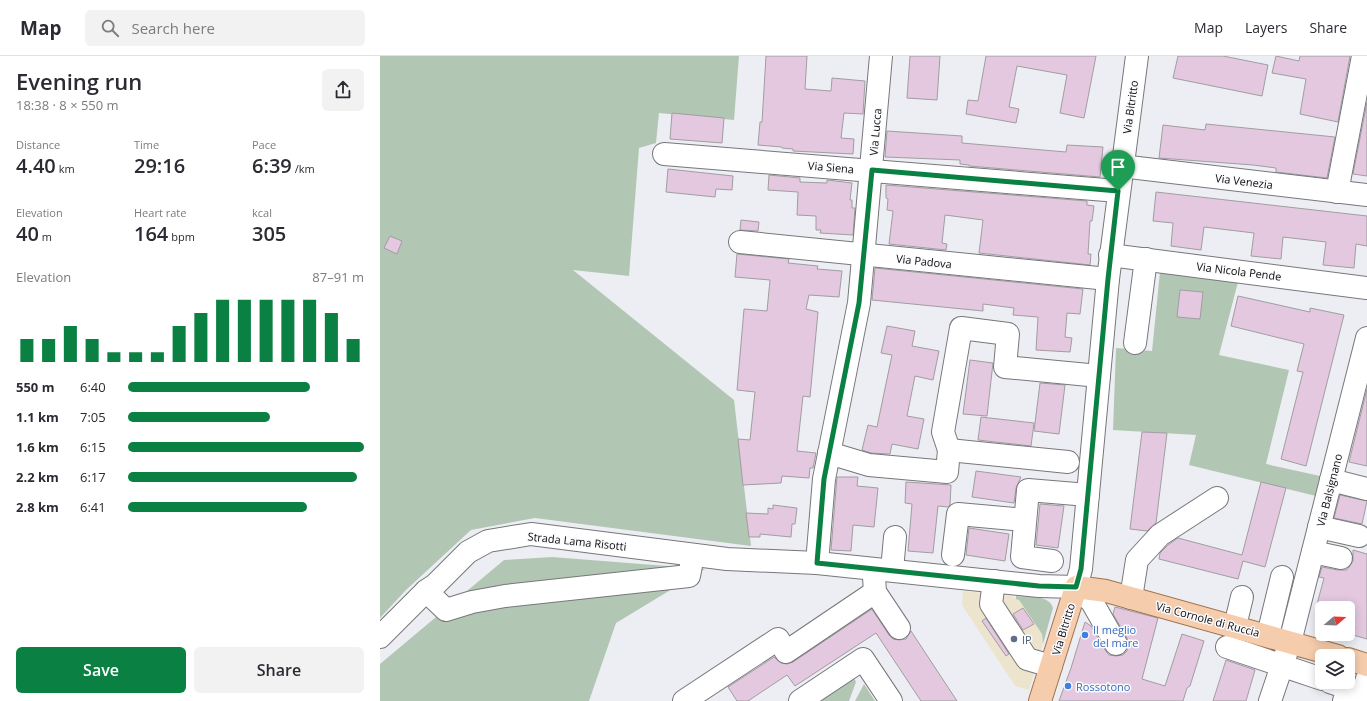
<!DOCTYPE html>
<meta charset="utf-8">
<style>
body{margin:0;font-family:"Open Sans",sans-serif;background:#f2f2f3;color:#2b2b33;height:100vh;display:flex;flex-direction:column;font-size:15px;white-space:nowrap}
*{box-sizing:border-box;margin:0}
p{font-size:13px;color:#7c7c81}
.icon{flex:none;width:22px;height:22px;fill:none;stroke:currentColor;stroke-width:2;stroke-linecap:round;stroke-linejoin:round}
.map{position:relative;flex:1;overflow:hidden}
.panel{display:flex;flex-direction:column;background:#fff;width:380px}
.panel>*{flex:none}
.needle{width:26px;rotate:71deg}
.buttons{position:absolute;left:935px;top:545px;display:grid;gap:8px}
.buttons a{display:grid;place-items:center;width:40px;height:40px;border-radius:6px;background:#fff;box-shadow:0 2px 10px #0003;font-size:20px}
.pin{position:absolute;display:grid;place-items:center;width:34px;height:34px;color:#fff;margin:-41px -17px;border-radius:50% 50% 50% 0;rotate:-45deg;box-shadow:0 0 4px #0007}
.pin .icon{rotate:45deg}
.round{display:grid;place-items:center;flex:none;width:42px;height:42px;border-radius:6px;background:#f2f2f3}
.summary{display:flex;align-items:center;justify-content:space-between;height:68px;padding:0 16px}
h1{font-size:22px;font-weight:600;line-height:30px}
.metrics{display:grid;grid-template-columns:repeat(3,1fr);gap:6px;height:68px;padding:4px 16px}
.metrics div{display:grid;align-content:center}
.metrics b{font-size:20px;font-weight:600}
.metrics small{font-size:11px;font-weight:400}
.metrics p{font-size:11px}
.chart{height:112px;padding:8px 16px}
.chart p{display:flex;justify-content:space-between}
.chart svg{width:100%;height:72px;margin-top:4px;stroke:#0b8043;stroke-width:6}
.action{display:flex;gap:8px;margin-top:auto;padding:8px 16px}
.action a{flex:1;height:46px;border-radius:6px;background:#0b8043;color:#fff;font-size:16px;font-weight:600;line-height:46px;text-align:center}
.action a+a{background:#f2f2f3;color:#2b2b33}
ul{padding:0 16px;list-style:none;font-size:13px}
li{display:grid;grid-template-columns:64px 48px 1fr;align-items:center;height:30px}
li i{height:10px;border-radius:5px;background:#0b8043}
header{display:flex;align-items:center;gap:24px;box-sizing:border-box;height:56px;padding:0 20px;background:#fff;border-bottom:1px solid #e1e1e2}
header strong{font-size:19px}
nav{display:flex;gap:22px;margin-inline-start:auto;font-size:14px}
.search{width:280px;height:36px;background:#f2f2f3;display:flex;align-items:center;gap:10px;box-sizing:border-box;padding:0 14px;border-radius:6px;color:#7c7c81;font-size:15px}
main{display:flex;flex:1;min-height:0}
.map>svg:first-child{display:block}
.commercial{fill:#ede4ce}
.green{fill:#b2c7b3}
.building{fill:#e3c8df;stroke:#a19da1}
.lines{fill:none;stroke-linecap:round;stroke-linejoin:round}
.minor-casing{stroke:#77777b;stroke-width:24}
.major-casing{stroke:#a07350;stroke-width:24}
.minor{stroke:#fff;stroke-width:22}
.major{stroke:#f6cdac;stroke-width:22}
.route-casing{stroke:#fff;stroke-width:8}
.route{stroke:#0b8043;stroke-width:5}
.shop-dot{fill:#3f7fe0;stroke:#fbfbfe;stroke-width:1.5}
.service-dot{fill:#5c6f8a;stroke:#fbfbfe;stroke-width:1.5}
.labels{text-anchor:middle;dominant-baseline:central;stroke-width:3;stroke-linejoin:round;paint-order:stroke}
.street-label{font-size:11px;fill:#0c0c0e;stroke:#fbfbfe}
.shop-label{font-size:11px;fill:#366cbe;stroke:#fbfbfe;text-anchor:start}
.service-label{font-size:11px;fill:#4e5e75;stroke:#fbfbfe;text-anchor:start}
</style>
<header>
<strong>Map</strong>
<div class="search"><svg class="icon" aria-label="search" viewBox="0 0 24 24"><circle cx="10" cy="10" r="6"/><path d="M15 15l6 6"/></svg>Search here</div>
<nav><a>Map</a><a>Layers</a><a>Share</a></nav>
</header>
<main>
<section class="panel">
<div class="summary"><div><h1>Evening run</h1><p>18:38 · 8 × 550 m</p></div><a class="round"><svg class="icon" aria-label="share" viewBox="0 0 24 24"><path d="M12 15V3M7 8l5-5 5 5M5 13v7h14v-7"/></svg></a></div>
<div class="metrics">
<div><p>Distance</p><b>4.40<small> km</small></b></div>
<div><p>Time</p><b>29:16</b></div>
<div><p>Pace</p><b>6:39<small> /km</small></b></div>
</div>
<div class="metrics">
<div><p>Elevation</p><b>40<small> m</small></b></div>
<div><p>Heart rate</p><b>164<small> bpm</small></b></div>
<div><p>kcal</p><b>305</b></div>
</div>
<div class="chart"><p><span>Elevation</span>87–91 m</p>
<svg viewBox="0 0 160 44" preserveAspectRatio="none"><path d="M5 44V30M15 44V30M25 44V22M35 44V30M45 44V38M55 44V38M65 44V38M75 44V22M85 44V14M95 44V6M105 44V6M115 44V6M125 44V6M135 44V6M145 44V14M155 44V30"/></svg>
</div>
<ul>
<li><b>550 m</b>6:40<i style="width:77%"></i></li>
<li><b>1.1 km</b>7:05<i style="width:60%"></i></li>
<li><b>1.6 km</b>6:15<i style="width:100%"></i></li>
<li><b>2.2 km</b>6:17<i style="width:97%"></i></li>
<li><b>2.8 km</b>6:41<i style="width:76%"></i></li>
</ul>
<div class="action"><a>Save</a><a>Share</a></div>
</section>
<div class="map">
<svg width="987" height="645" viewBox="0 0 987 645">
<rect width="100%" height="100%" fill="#edeef3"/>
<polygon class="commercial" points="583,535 631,540 639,544 662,578 663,588 649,634 635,630 582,549"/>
<g class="green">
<polygon points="0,0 359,0 354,64 279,57 276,87 259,92 249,220 193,214 354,344 371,490 155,462 91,474 26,534 0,562"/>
<polygon points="780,216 858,226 839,299 909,314 886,408 940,420 936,440 809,409 816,379 733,374 736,292 772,295"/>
<polygon points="172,501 325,513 236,567 209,645 0,645 0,608 124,504"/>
<path d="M636,540C648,541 670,539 673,552L663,588L662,578L639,544L636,543Z"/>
<polygon points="474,622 476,626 469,645 440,645"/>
<polygon points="484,628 495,645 475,645"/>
</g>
<g class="building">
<polygon points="386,0 427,0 425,33 451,35 452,22 485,25 483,58 464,57 461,82 474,83 473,98 413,95 413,93 402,92 402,91 378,89 380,66 382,66"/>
<polygon points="530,0 560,0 557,44 527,42"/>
<polygon points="606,0 716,0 704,62 680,57 687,19 637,10 629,51 639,53 636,67 586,58 588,44 598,45"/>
<polygon points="798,0 843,0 888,9 882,40 793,22"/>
<polygon points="896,0 919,5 920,0 970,0 958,66 920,58 926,23 892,17"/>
<polygon points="987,46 987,120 973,118"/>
<polygon points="292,57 344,62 342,87 290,83"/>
<polygon points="826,68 955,81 947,122 896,116 896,112 873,109 779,102 783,69 825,74"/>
<polygon points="507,75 582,80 582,87 686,96 687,89 723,91 720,121 589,110 589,109 580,108 580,104 505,101"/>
<polygon points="288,113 353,120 352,134 336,133 335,141 286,136"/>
<polygon points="389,119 420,122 420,126 447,127 447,124 472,127 470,144 472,144 472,152 475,152 473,179 440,177 441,174 436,174 436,160 417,159 418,136 388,134"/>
<polygon points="506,129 707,145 707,149 714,150 712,165 710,165 708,198 711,198 710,209 599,197 603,164 565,159 562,187 567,188 566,194 509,188 513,155 507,154 508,143 506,142"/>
<polygon points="776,136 987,160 987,190 976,188 974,212 943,209 946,186 903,181 901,203 871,200 874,177 824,171 821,194 791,190 793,167 773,165"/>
<polygon points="361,164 379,166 378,175 360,174"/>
<polygon points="10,180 22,185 17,198 4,192"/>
<polygon points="357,198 409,203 408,207 438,210 437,213 462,215 459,241 429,239 426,253 438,256 430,341 423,340 417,395 436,397 433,412 430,412 429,422 402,420 401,427 363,429 358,383 370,384 375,336 357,334 364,253 387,255 390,224 355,221"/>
<polygon points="495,212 703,233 700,258 687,257 685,281 692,282 690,296 656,294 658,261 633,259 634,252 603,248 603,255 492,244"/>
<polygon points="800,234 823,236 820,263 797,261"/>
<polygon points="858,240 930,256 930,252 964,259 926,410 901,403 923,316 917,315 924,288 851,270"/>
<polygon points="507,270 535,275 532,290 559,295 553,324 535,320 527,360 544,363 538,393 512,388 510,398 491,397 482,394 488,369 497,371 512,299 501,297"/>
<polygon points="590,304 613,307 607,360 583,358"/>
<polygon points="660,327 685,329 679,378 654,375"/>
<polygon points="987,333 987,410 969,406"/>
<polygon points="601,361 654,367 651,390 598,384"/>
<polygon points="762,376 787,377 776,467 767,475 750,473"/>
<polygon points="596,415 641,421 636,432 634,447 592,441"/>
<polygon points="457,421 478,421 477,430 498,432 494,471 473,469 471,495 451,494"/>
<polygon points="526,426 571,429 570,449 568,451 558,450 553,497 528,495 532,448 525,447"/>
<polygon points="881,426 906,432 885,511 863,505 858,523 779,503 780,497 788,489 798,482 862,499"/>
<polygon points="960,439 987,445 982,468 954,462"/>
<polygon points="660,448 684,450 678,492 656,489"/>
<polygon points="393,449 417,452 415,468 412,468 411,481 380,478 380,481 369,481 366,457 388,458 388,452 393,453"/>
<polygon points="589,472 629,478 625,505 586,499"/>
<polygon points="973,494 987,498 987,583 973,579 975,571 968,568 968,552 936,552 944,522 939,521 942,511 958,514 967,514 973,505"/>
<polygon points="735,551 778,562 762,623 785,630 802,578 824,585 810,630 807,632 803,645 679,645 691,612 705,566 711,570 725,594 729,599 736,600 743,599 747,595 748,588 747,582 733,558"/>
<polygon points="643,552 654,568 643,574 633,558"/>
<polygon points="492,553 509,579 513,583 519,584 526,583 531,575 577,645 541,645 496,577 415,630 407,619 368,645 357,645 348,631 394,601 401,607 407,608 413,606"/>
<polygon points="606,562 629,598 626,600 602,565"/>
<polygon points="846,604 875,614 866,645 833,645"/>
</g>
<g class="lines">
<g class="minor-casing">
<g id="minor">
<polyline points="284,98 738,135"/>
<polyline points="741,110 987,139"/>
<polyline points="957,136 983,0"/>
<polyline points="360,186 728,223"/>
<polyline points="730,199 987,232"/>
<polyline points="755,287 766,203"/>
<polyline points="569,394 688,406"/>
<polyline points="449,397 489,409 567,416 569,394 563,376 581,272 628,278 625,311 719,320"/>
<polyline points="951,424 987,433"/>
<polyline points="939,471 979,480"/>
<polyline points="933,496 961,502"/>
<polyline points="573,499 578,458 645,464"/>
<polyline points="672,505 642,501 648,434 708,439"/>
<polyline points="437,507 444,423 479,247 501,0"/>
<polyline points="512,514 515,481"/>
<polyline points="494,521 495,536 519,572"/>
<polyline points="614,525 611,548 647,603 671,610"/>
<polyline points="696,531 701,513 728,223 757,0"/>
<polyline points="696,531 712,546 736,588"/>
<polyline points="46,535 66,554 92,546 125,540 309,520 313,499"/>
<polyline points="751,542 757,504 780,479 837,442"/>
<polyline points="855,570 862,541"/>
<polyline points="888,579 902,521"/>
<polyline points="0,581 46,535 55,529 88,496 108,485 151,478 347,503 437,507 659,530 696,531"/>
<polyline points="847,591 942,623"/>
<polyline points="950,626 968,632 964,645"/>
<polyline points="980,644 987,623"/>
<polyline points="304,645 398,583 406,596 495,536"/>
<polyline points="420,645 483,603 511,645"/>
<polyline points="890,645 910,586 987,282"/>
</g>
</g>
<g class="major-casing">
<g id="major">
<polyline points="968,603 987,609"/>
<polyline points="660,645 696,531 726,535 958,600"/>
</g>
</g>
<use href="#minor" class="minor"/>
<use href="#major" class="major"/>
</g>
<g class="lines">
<g class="route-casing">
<polygon id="route" points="492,114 738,135 728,223 701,513 696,531 659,530 437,507 444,423 479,247"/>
</g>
<use href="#route" class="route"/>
</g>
<g class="shop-dot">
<circle cx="705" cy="579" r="4"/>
<circle cx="688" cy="630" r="4"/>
</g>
<circle class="service-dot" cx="634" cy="583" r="4"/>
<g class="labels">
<g class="street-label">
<text transform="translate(750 51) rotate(-82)">Via Bitritto</text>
<text transform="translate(495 76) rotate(-85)">Via Lucca</text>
<text transform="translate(451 111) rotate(5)">Via Siena</text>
<text transform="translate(864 125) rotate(7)">Via Venezia</text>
<text transform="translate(544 205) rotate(6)">Via Padova</text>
<text transform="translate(859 215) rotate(7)">Via Nicola Pende</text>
<text transform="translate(949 434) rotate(-76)">Via Balsignano</text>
<text transform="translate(197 485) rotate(6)">Strada Lama Risotti</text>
<text transform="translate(828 563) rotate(15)">Via Cornole di Ruccia</text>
<text transform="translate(683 573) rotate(-73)">Via Bitritto</text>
</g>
<g class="shop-label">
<text x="713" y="573">Il meglio<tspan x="713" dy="13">del mare</tspan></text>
<text x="696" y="630">Rossotono</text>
</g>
<g class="service-label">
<text x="642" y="583">IP</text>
</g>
</g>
</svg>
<div class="buttons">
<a><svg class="needle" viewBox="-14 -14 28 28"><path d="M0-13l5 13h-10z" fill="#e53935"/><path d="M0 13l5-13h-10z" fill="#7c7c81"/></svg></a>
<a><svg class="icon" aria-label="layers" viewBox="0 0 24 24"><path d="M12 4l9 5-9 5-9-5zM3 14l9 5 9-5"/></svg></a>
</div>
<div class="pin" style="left:738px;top:135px;background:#1e9e55"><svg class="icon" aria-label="arrive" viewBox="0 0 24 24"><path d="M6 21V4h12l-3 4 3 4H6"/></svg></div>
</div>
</main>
